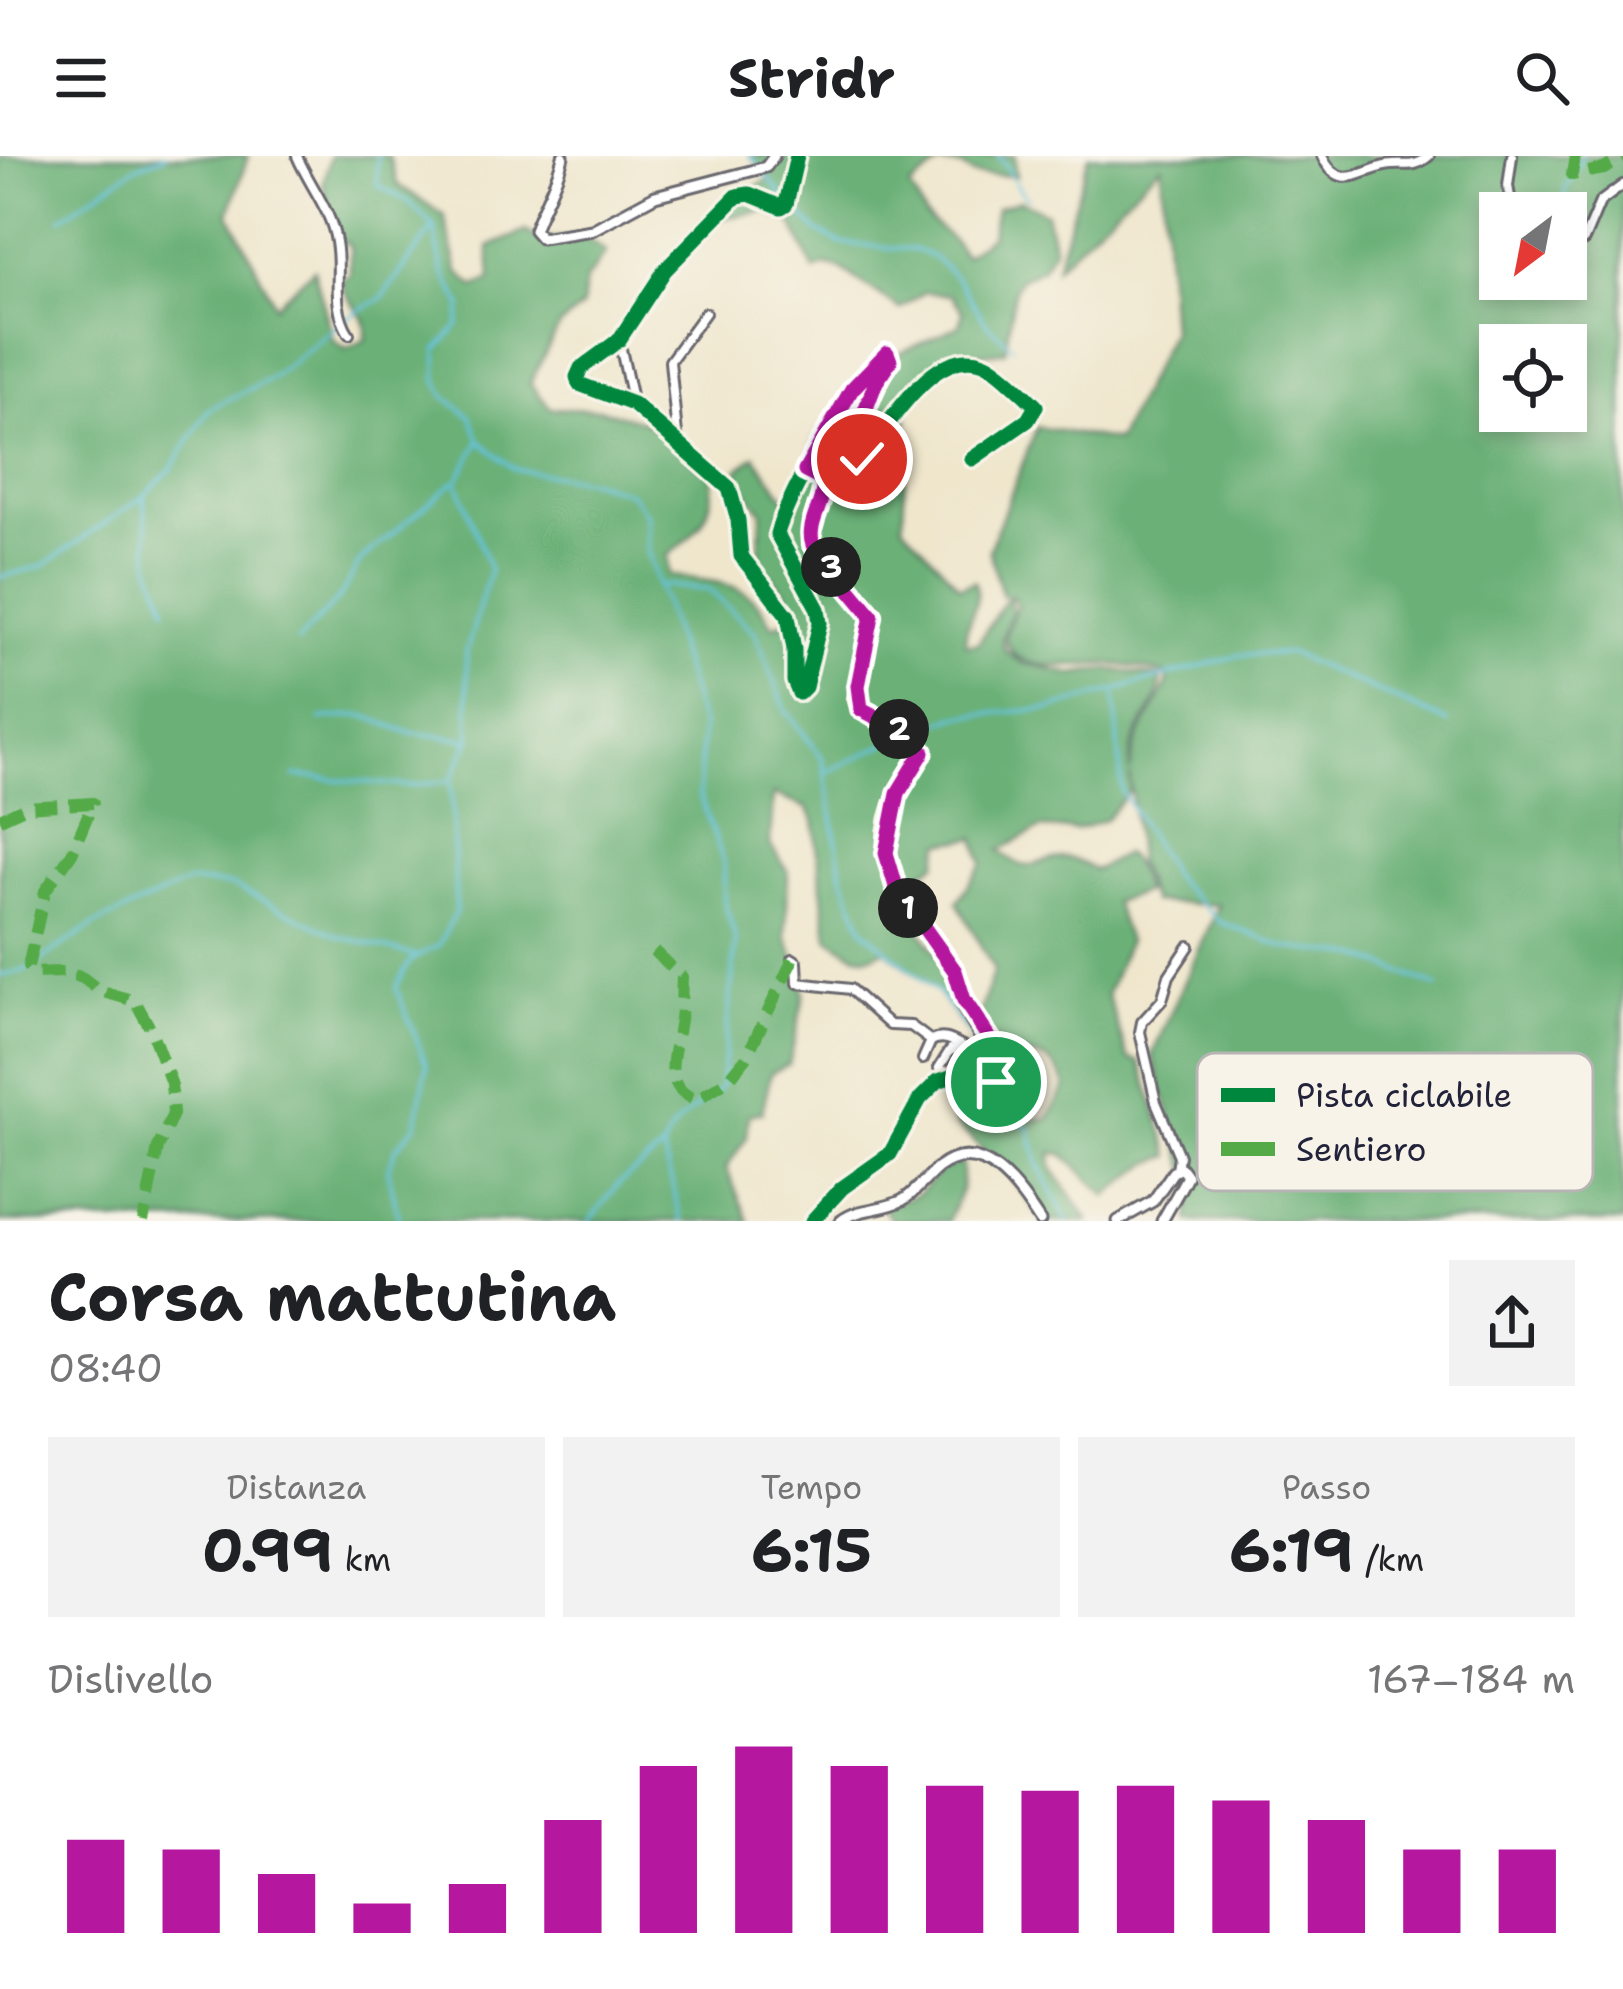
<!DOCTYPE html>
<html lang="it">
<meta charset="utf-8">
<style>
body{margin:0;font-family:"Shantell Sans",sans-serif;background:#f2f2f2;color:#202124;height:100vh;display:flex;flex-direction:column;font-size:45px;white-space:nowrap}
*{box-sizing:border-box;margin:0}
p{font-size:39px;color:#757577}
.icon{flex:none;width:66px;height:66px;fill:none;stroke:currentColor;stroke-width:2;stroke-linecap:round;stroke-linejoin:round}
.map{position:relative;height:1065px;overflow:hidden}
.details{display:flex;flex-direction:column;background:#fff;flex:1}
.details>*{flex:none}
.needle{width:78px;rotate:212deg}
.tools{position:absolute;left:1479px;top:36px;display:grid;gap:24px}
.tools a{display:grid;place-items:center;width:108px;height:108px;border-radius:0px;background:#fff;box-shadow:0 6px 18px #0003;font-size:60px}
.pin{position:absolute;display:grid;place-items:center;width:102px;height:102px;color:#fff;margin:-51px;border:6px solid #fff;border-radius:50%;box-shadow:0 3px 12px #0007}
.km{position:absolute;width:60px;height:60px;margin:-30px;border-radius:50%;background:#222;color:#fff;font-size:33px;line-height:60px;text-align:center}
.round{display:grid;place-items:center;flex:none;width:126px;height:126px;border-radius:0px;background:#f2f2f2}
.overview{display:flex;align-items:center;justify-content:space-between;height:204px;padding:0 48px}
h1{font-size:66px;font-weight:700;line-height:90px}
.metrics{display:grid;grid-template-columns:repeat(3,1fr);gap:18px;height:204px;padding:12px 48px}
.metrics div{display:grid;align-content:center;border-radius:0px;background:#f2f2f2;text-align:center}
.metrics b{font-size:60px;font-weight:700}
.metrics small{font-size:33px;font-weight:400}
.metrics p{font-size:33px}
.chart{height:336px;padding:24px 48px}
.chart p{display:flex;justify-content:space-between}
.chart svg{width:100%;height:216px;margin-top:12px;stroke:#b5179e;stroke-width:6}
header{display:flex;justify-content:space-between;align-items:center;height:156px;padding:0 48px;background:#fff;font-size:54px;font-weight:700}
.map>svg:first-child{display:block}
.forest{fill:#6ab077;stroke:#466959;stroke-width:3;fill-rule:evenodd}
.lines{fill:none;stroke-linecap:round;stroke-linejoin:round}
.stream{stroke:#66c6e5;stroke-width:3}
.minor-casing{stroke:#6a676e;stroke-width:14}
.tertiary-casing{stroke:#6a676e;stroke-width:15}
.minor{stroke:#fff;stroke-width:8}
.tertiary{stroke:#fff;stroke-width:9}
.quiet{stroke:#53aa46;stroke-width:12;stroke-dasharray:24 12;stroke-linecap:butt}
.cycleway-casing{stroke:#f7f3e8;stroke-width:22}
.cycleway{stroke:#00873e;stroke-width:15}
.route-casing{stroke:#fff;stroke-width:24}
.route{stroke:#b5179e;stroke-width:15}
.key{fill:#f7f3e8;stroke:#b7b4b4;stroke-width:3}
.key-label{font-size:33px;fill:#22223b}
</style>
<header><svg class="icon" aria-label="menu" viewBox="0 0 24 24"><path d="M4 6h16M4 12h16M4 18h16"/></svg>Stridr<svg class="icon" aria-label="search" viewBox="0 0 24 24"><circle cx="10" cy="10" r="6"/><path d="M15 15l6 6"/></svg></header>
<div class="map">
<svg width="1623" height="1065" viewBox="0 0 1623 1065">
<rect width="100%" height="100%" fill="#f7f3e8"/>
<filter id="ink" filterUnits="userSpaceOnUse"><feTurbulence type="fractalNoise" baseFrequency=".00833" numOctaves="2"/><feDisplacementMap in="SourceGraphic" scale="24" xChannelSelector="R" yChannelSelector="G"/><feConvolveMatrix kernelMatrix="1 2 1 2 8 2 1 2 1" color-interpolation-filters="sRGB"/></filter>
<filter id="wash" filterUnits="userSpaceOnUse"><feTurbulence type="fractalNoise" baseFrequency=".004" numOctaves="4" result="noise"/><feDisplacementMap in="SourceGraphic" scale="48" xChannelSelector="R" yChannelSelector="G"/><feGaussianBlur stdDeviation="2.7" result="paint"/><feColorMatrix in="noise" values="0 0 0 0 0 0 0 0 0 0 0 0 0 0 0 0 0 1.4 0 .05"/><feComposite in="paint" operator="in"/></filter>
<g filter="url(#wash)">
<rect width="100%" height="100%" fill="#efe6cc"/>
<g class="forest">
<path d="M0,0H248L229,57L275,149L314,113L333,184L346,193L365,184C372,154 345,153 341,122L350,120V90L344,85L340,89L323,29L330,0H389L397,28L444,59L458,116L475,131L491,124L489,91L526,75L539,84L584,80L606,96L586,124L582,151L559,170L530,227L550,252L598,253L647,266L712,320C715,358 698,377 668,399L669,419C714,427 752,423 772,470L798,461L786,436L758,407L762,355L743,333L738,313L755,300L792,352L811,307L820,304C831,262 858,229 885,196L897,198L960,169L963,155L951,139L925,136L900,153L841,113L825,109L814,115L792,67L766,55L715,63L735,43L769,23L750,0H1015L1016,20L972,18L961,10L939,9L910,31L926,61L955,86L964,100L991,80L996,52L1020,44L1046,57L1054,92L1041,113L1020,123L1015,132L1005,195C987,200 974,195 958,199C936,205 922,227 907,243L903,369L960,431L974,425C985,448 962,464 966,488L978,487L1005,444L1010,443L1012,455L1002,483L1005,494L1022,507L1072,518L1108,513L1161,521C1162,555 1126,572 1130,616C1135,571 1153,564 1168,525L1165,518C1146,513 1126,509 1107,508C1079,507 1014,523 1005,480L1017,449L1013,441L1002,439L989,394L1037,271L1117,285L1171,176L1161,9L1056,111L1089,0H1623V1065H1189L1191,1029L1152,899L1219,749L1152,746L1137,705L1130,619L1131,633L1105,664L1076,674L1041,672L1000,694C1031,725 1034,701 1066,702C1075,702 1087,711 1095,714L1124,698L1134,706L1145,736L1114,746L1128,785L1107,838L1128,902L1140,906L1171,1000L1148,1008L1107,1040L1063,998L1051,997L1052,1012L1089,1065H1044L1011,1021L956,968V956L962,950L997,962L1048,963L1066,930C1055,900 1039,898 1009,901L978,864L994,814L957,746L983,707L975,682L941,687L937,707L903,729L898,745L941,803L957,833L951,844L970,873L983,877L975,888L939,838L885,793C863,809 847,795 828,781L814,664L807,652L773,638L770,689L788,715L786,780L802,817L804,840L789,908L771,917L762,956L749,959L747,981L726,1012L749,1065H0ZM1500,57H1566V123H1500ZM1500,189H1566V255H1500Z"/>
<polygon points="962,1005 962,1032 948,1065 892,1065 883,1052 918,1038 942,1014"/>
</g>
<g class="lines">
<g class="stream">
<path d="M377,0V29L409,46L434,71L443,116L462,149L458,170L437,194V223L445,241L471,261L480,285L514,313L594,325L631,337L647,360V393L702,570L699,638L724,707V745L736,784L721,931C700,953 672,961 663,993"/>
<polyline points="750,0 757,8"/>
<path d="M998,0C1012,12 1013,31 1028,42"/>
<polyline points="763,16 784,41"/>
<polyline points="791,48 817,75 840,87 917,94 935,102 958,124 986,167 1013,191"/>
<polyline points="1565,57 1565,33 1582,0"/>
<polyline points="61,62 137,10 165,0"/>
<polyline points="144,343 150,408 167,452"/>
<polyline points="0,421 43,410 144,340 172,312 209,253 272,222 350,160 382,142 432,73"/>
<polyline points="660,429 709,434 755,476 786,554 823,603 842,718 864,774 939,838 978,889"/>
<polyline points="297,486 340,441 361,404 454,326"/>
<polyline points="1115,539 1122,636 1176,725 1220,766 1284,791 1360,800 1438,831"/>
<polyline points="320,563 362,559 408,576 470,584"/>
<polyline points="911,577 957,560 1050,553 1240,499 1289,497 1448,566"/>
<polyline points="827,616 902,580"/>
<polyline points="294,620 409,630 448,625"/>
<polyline points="0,820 26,814 94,769 189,726 231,729 338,780 416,800"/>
<polyline points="980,895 991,919"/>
<polyline points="995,932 1001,948 1030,973 1038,1008 1067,1065"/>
<polyline points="663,994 682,1065"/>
<polyline points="399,1065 388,1013 396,992 416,969 427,910 396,831 411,804 439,789 456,755 451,624 470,584 466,497 490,414 457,325 480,285"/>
<polyline points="590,1065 619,1027 662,994"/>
</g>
</g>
</g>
<g filter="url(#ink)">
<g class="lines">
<g class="minor-casing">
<g id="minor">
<path d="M297,0C309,29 331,53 336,86C342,118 330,148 349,178"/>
<path d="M1322,0C1341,40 1366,10 1392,9C1408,8 1415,12 1429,0"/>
<polyline points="1512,0 1508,30 1513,57"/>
<polyline points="1566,92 1584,84 1600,46 1623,29"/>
<polyline points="619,184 633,248"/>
<polyline points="682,290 677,279 670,205 705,157"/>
<path d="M805,315L852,233L886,197L890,205C879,222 849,286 850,305H861C869,288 884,276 896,261C953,189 968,186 1036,250L1028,264L972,303"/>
<polyline points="793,803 797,806 798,827 850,833 890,869 911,870 931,885"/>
<path d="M931,885C951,875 961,896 978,893L980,881L961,849L965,843"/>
<polyline points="923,903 931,885"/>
<polyline points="939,912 951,893 968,898"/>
<polyline points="1177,1013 1179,1000 1156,946 1140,876 1142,866 1162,844 1169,820 1189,790"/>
</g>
</g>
<g class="tertiary-casing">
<g id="tertiary">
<path d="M563,0C557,28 543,48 534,74L541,82L592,74L655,40L766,11L774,0"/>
<path d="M797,0L786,48L781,51L749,38L737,40L665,114L619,184L581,212L577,221L588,234L633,248L729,332L738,364L741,400L788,460L794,493V525L799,537L805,531L820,467L818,453L777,378L798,324L805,315L823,324L820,351L809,378L813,389L873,459L857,542C869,572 907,568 923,596C915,609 905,622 899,636C862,716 915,751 953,813C961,826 964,842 972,856C983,875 1001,890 1003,912L991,929L950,921L938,925L920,943L890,998L842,1032L812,1065"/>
<path d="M841,1065C859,1051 883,1055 903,1044C916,1036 926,1022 938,1012C982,978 1019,1033 1040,1065"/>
<polyline points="1118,1065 1153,1045 1173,1016 1181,1012 1187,1020 1184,1026 1162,1065"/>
</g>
</g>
<use href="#minor" class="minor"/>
<use href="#tertiary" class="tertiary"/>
<g class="quiet">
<polyline points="1575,0 1572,19 1604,13 1623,2"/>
<polyline points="0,663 26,651 93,647 72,697 45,735 28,811 33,817 63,816 83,822 100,835 135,845 150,872 171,927 173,958 158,992 143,1065"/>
<path d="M654,795L682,821C681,837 682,854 679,870C675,899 660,929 696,944L728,924L746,902L793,803"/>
</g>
<g class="cycleway-casing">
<g id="cycleway">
<path d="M797,0L786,48L781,51L749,38L737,40L665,114L619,184L581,212L577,221L579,228L633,248L729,332L738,364L741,400L788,460L794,493V525L799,537L805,531L820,467L818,453L777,378C786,344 857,204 889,198L890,205C879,222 849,286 850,305L857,308C885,277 932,187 984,207C996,211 1026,240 1036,250L1028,264L972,303"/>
<path d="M805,315L823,324C826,347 805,367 813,389L873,459L857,542L861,553L905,576L923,596C915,609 905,622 899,636C862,716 915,751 953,813C961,826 964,842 972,856C983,875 1001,890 1003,912L991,929L950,921L938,925L920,943L890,998L842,1032L812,1065"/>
</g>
</g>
<use href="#cycleway" class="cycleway"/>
</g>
</g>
<g class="lines" filter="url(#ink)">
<g class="route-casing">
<path id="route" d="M862,303L852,307L849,296L876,226L890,205L887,197L852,233L805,315L823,324C826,347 805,368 813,389L872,460L858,530L861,553L905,576L923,596L898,637L886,697L897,734L955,815L964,844L1001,900L1003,912L996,926"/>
</g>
<use href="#route" class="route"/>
</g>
<rect x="1197" y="897" width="396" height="138" rx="18" class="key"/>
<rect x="1221" y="932" width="54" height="14" fill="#00873e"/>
<rect x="1221" y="986" width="54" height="14" fill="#53aa46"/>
<g class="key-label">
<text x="1296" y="951">Pista ciclabile</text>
<text x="1296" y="1005">Sentiero</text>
</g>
</svg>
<div class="tools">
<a><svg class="needle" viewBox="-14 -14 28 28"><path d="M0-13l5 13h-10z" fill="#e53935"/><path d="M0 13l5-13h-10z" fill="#757577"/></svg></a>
<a><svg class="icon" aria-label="locate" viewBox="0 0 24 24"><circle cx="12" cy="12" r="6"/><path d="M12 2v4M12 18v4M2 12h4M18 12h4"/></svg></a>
</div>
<div class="pin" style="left:996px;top:926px;background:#1e9e55"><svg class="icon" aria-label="arrive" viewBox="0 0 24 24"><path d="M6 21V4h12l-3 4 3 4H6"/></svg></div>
<div class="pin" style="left:862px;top:303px;background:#d93025"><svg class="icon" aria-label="check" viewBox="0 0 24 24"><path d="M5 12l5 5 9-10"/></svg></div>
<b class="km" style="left:908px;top:752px">1</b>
<b class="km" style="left:899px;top:573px">2</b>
<b class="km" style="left:831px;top:411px">3</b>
</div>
<section class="details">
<div class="overview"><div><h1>Corsa mattutina</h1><p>08:40</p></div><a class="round"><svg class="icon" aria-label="share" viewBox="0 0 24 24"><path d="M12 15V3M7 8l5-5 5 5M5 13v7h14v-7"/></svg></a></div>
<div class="metrics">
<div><p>Distanza</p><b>0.99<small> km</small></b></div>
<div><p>Tempo</p><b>6:15</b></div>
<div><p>Passo</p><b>6:19<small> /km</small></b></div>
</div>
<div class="chart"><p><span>Dislivello</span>167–184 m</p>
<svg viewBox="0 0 160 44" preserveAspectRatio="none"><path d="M5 44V25M15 44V27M25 44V32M35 44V38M45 44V34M55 44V21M65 44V10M75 44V6M85 44V10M95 44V14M105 44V15M115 44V14M125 44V17M135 44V21M145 44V27M155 44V27"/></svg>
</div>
</section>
